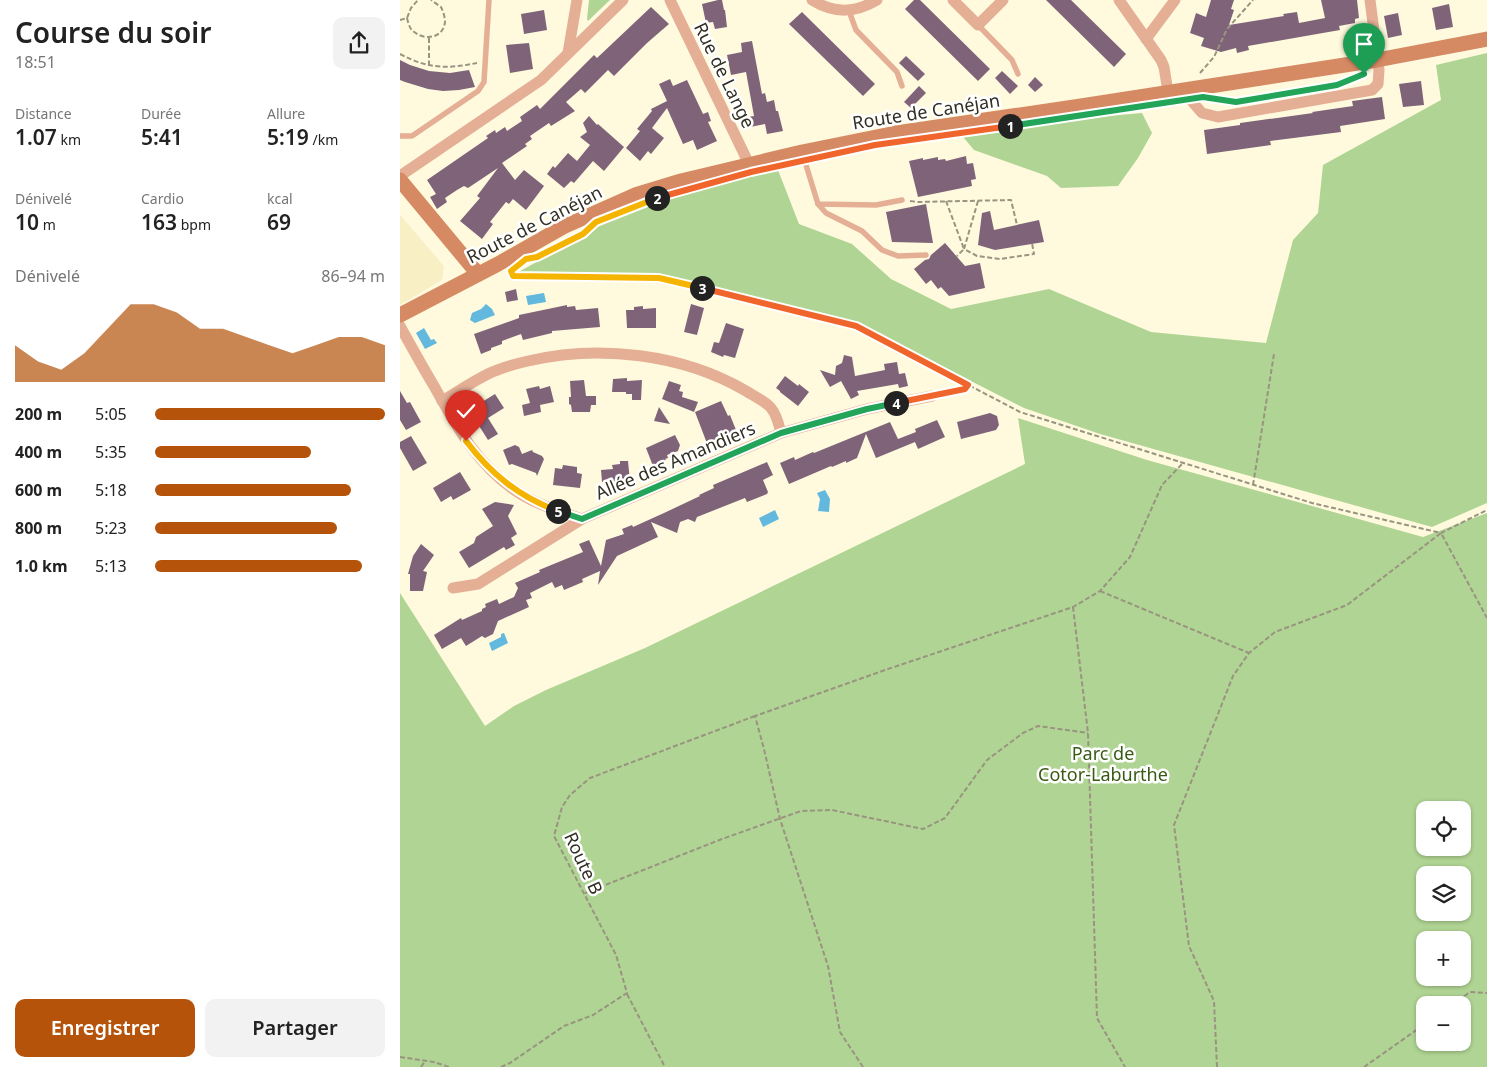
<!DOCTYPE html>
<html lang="fr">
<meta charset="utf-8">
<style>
body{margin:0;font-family:"Noto Sans",sans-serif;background:#f2f2f2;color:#222;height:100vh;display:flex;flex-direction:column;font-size:19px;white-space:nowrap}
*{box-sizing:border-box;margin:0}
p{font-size:16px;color:#767676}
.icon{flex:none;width:28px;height:28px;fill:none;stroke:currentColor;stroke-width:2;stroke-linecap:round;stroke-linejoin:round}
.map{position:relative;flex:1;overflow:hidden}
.details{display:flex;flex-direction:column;background:#fff;width:400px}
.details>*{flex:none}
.fabs{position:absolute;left:1016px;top:801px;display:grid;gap:10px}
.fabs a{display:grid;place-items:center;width:55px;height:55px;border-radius:10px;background:#fff;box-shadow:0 1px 4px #0004;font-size:25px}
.pin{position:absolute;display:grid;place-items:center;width:42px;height:42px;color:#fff;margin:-51px -21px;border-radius:50% 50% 50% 0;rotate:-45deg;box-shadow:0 0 5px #0007}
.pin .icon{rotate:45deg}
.km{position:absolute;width:25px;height:25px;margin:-12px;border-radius:50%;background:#222;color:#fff;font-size:14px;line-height:25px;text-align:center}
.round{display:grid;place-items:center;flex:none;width:52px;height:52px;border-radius:10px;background:#f2f2f2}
.head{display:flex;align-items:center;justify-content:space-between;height:85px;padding:0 15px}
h1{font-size:28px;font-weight:600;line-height:38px}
.figures{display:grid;grid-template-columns:repeat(3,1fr);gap:8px;height:85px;padding:5px 15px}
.figures div{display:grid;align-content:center}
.figures b{font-size:21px;font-weight:600}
.figures small{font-size:14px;font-weight:400}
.figures p{font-size:14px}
.chart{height:140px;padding:10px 15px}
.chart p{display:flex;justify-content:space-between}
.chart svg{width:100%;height:90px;margin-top:5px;fill:#b45309;opacity:.7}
.cta{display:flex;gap:10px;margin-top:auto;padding:10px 15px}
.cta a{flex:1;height:58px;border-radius:10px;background:#b45309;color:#fff;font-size:20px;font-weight:600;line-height:58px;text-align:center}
.cta a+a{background:#f2f2f2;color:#222}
ul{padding:0 15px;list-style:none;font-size:16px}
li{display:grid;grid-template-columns:80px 60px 1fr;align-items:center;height:38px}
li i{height:12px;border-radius:6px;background:#b45309}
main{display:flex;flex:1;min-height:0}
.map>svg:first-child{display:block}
.built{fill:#f8efc4}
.green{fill:#b0d493;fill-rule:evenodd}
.water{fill:#62b8dd}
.building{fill:#7f6479}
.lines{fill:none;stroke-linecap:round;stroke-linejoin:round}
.path{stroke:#989480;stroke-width:2;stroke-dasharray:5 2.5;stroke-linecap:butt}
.lane{stroke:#e4af95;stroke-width:5.5}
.street{stroke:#e4af95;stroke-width:11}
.secondary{stroke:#d68a63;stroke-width:15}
.split-1-casing{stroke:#fff;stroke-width:10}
.split-2-casing{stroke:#fff;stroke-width:10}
.split-3-casing{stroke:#fff;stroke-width:10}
.split-4-casing{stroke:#fff;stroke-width:10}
.split-5-casing{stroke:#fff;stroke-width:10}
.split-6-casing{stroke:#fff;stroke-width:10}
.split-1{stroke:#22a559;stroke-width:6}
.split-2{stroke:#f0652b;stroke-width:6}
.split-3{stroke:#f5b400;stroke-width:6}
.split-4{stroke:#f0652b;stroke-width:6}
.split-5{stroke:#22a559;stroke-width:6}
.split-6{stroke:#f5b400;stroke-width:6}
.labels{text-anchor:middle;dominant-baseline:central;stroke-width:5;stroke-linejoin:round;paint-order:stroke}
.street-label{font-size:18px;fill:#322f22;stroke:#fff}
.park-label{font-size:18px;fill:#385a15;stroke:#fff}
</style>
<main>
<section class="details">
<div class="head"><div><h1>Course du soir</h1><p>18:51</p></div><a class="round"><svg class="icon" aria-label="share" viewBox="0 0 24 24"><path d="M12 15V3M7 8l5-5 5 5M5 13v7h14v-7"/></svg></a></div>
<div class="figures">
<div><p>Distance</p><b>1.07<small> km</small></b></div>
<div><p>Durée</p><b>5:41</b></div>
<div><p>Allure</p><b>5:19<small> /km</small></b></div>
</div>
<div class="figures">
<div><p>Dénivelé</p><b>10<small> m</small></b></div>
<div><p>Cardio</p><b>163<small> bpm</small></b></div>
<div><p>kcal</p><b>69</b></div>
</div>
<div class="chart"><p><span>Dénivelé</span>86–94 m</p>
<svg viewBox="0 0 160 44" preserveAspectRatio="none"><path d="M0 44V26L10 34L20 38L30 30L40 18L50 6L60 6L70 10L80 18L90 18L100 22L110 26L120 30L130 26L140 22L150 22L160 26V44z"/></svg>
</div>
<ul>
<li><b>200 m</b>5:05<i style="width:100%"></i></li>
<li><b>400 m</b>5:35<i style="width:68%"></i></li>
<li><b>600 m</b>5:18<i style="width:85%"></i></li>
<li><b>800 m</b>5:23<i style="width:79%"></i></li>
<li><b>1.0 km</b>5:13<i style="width:90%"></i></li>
</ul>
<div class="cta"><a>Enregistrer</a><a>Partager</a></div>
</section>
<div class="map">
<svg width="1087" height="1067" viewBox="0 0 1087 1067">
<rect width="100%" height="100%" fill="#fffade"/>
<polygon class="built" points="0,215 44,266 42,280 0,305"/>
<g class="green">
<polygon points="189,0 210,0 188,21 187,19"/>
<polygon points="1087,53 1087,503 1032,527 700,434 624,408 457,323 259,275 115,274 158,250 211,217 274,194 351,173 378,170 399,224 452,244 491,279 551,309 649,289 751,332 866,343 893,240 918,213 923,165 1041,100 1036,65"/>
<polygon points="742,113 752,133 738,158 718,186 661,188 647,176 574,150 559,132 651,121"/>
<path d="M618,418L747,460L1023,537L1087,513V1067H0V593L85,726L114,706L146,690L245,648L625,464ZM1025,810H1062V848H1025ZM1025,875H1062V912H1025ZM1025,940H1062V978H1025ZM1025,1005H1062V1042H1025Z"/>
</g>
<g class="water">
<polygon points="144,293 146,302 128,305 126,296"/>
<polygon points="86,304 92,309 95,315 75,323 70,320 72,313 81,309"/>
<polygon points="24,328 31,340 34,339 37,343 25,349 16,333"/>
<polygon points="425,490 430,499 429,512 418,511 420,499 417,493"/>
<polygon points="375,510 379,519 363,527 359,518"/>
<polygon points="104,633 108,643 92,651 89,643 101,637 101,634"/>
</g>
<g class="building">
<polygon points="318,0 322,0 324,10 325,10 327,27 315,29 313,22 306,23 302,4"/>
<polygon points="514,0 520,0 590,69 578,81 505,9"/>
<polygon points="646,0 671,0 726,54 714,67"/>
<polygon points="811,0 834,0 831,9 834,10 829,25 884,16 883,14 897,12 899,23 925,18 921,0 957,0 959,18 955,19 955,23 939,26 940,30 848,46 849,50 837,53 836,48 821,52 801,46 804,38 790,33 796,13 806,17"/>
<polygon points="1049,4 1053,27 1036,30 1032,8"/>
<polygon points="251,7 269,24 247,43 214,76 208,70 185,93 181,89 166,102 175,111 151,126 149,123 130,136 132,139 125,144 127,146 102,163 115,180 124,170 144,186 126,210 113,199 109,204 106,202 90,222 93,224 82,239 60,221 80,198 77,196 98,168 68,188 64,186 57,190 45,198 47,202 37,209 30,197 36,194 27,180 88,138 86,136 95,130 96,133 105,127 107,131 122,121 120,117 137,105 140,109 194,55 197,58"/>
<polygon points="144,10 147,30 124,34 121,14"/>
<polygon points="402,12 475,84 463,96 389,24"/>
<polygon points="998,13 1002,35 988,38 984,16"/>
<polygon points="352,41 362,94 365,93 367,102 374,100 376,111 378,111 383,131 367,134 365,124 350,127 348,117 354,116 346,72 331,75 327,55 342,52 341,43"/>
<polygon points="129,43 133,69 110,73 106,45"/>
<polygon points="506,56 525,74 518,81 499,63"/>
<polygon points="0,60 10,65 29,71 50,73 69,70 75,87 59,90 43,91 28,89 5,82 0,80"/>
<polygon points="602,71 618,86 610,94 595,78"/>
<polygon points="635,77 643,85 635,92 628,85"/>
<polygon points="270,79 273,86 287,80 303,114 308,112 311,121 308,122 317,141 297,150 293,140 283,144 267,108 252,128 264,138 251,154 248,151 240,161 226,148 240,131 237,129 252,111 251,109 267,101 259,84"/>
<polygon points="1021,81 1024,105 1003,107 999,84"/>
<polygon points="519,86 526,93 511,108 504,102"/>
<polygon points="982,97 985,119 940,126 941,132 870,141 871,145 807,154 804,130 840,125 840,123 913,113 912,112 953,106 952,101"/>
<polygon points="189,116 197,125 198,124 224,147 204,171 193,161 174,183 171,181 164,188 147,174 153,166 155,168 168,153 177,161 190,145 180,137 187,132 183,123"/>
<polygon points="566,156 567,164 573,163 576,179 571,180 572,186 518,197 509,161 523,158 523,160 538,157 538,160 545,159 546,161"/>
<polygon points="526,204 533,243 492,242 486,212"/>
<polygon points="590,211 594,230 639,220 644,242 595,250 578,245 582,213"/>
<polygon points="545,243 565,266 580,263 585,288 549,296 541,287 538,289 531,280 526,284 514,269 525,260 529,259 531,255"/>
<polygon points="116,289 118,300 107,302 105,292"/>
<polygon points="291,304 304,308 297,335 284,332"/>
<polygon points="167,305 167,307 175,306 176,310 198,308 200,327 152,331 152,333 123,340 121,334 102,341 102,344 91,348 91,350 81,354 74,334 119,318 119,315"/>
<polygon points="243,306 243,309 256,308 256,328 227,328 226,310 234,310 234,307"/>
<polygon points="326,323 344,329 335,358 324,355 323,357 311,352 314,342 319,343"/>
<polygon points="444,355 452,357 455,376 485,370 484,364 497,362 499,374 505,373 508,386 499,388 498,384 457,391 459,395 451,399 441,381 430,387 420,370 435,375 436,366 442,363"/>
<polygon points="385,376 398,386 399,384 409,392 398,406 380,392 380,391 376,388"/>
<polygon points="227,378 227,381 242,380 241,400 232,400 232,394 226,394 226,392 212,392 213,379"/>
<polygon points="184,380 186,396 196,396 196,405 191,405 190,412 172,412 171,405 169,404 169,397 171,397 170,381"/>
<polygon points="269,381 281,385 279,391 283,392 282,397 298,402 294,412 262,399"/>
<polygon points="139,386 140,389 150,386 154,402 140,405 141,412 124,416 122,405 130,403 126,389"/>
<polygon points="0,391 7,403 10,402 21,422 6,430 0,420"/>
<polygon points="95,394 104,408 88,418 98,434 88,440 69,410"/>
<polygon points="321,401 328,416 330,415 336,430 325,435 326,439 308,446 295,412"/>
<polygon points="259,407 270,424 254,421"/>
<polygon points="590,413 597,416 599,425 596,430 561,439 557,422"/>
<polygon points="537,420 545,437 518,449 515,442 476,458 466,434 457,458 446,463 446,461 432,467 431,466 389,484 380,463 394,457 395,460 413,452 414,453 490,422 498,439 516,432 515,429"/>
<polygon points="275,435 280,445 278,451 267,455 268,458 265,459 266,460 253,466 246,448"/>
<polygon points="11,436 27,463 13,471 0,448 0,442"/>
<polygon points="115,445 119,447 122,454 132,450 133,452 142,456 144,459 137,476 136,473 112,464 109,465 103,450"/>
<polygon points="220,461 228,461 230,481 202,482 201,470 213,469 212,465 220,464"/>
<polygon points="367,462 373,475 363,480 368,492 367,494 347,502 345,498 297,517 295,522 288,519 280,522 277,533 251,522 258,537 217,556 198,585 200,571 182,579 183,582 164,590 162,585 155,588 152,582 130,593 132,598 126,600 129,607 98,621 93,634 85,638 82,636 66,646 61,638 42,649 34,635 61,618 62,620 82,611 82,609 86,607 85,604 97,599 99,604 114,597 118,588 115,583 140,572 139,570 183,552 179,544 189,540 201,566 206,540 224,534 222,529 232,525 233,527 264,513 300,496 299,495 314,488 313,485"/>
<polygon points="163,465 177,467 177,473 182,474 180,488 153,485 155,468 162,469"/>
<polygon points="60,472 71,490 53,500 51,496 41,502 33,488"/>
<polygon points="95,502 114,505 108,516 117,534 111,538 115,545 106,550 104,547 69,568 59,552 74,543 76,537 93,526 82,509"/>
<polygon points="21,544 34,555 23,571 27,572 23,591 10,591 10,574 8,574 13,556"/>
</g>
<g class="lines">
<g class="path">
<path d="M7,18C8,22 9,26 11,29C21,41 43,40 45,22C45,17 43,11 41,7L31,0"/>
<polyline points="0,20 7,18 11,8 18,0"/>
<polyline points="29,38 29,66"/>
<path d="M0,54C28,69 47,69 77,63"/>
<polyline points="800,73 814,57 827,29 853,0"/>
<polyline points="943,82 952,79"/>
<polyline points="820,99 835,101"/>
<polyline points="510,201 518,202 611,200 617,225"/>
<polyline points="546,201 564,249 557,256"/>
<polyline points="578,201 564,249 577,256 600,259 634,254 632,243"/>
<polyline points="158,247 182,234"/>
<polyline points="112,273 113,276 259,278 456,326 620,412 912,503 1041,533 1087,510"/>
<polyline points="542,394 565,389 567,385"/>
<polyline points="853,485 874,354"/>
<polyline points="700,591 849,653"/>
<polyline points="673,607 688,733 697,1018 725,1067"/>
<polyline points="185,893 322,839 401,811 432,810 523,829 545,818 587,760 623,733 638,726 688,733"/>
<polyline points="227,994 265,1067"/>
<polyline points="1052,1005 1070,992 1087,993"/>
<polyline points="0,1057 34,1062 49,1067"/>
<polyline points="21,1067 25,1061"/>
<polyline points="101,1067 110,1063 164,1026 193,1015 227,993 216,955 154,836 162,807 170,795 190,778 355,716"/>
<polyline points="463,1067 440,1032 428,966 380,819 364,749 355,716 488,669 673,607 700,591 730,557 762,485 782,464"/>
<polyline points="817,1067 814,1001 789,946 774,825 833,676 849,653 875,632 947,605 1041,533 1087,618"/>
<polyline points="964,1067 1025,1024"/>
</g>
<g class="lane">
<polyline points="449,11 456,30 497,72 502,86"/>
<polyline points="578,25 612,60 618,74"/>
<polyline points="0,136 12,136 78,91 84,82 89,0"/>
<polyline points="402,152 418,204 476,205 502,200"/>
<polyline points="418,204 426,213 462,231 482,250 498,256 526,255"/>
</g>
<g class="street">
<polyline points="270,0 349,164"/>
<path d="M412,0C435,14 455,13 477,0"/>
<polyline points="553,0 578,25 603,0"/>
<polyline points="719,0 761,60 764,67 768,92"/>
<polyline points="746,39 775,0"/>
<polyline points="168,53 177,0"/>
<polyline points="782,90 802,113 818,117 972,90 978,84 979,70 970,0"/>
<polyline points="0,176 141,80 223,0"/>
<path d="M0,326C11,346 22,366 34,386C56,426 79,468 119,493C138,505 161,512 182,519L381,433L467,409L532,396"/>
<path d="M42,401C57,392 72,382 88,374C100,368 115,364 128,361C199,344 283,354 346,391C354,396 365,401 371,408C377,415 379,425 381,433"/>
<polyline points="53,588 78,584 182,519"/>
</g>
<g class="secondary">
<polyline points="0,180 78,274"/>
<polyline points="0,315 98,264 163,227 235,195 281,181 402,152 496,133 681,106 977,60 1087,39"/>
</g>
</g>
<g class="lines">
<g class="split-1-casing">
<polyline id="split-1" points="610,126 803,97 836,102 937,85 964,74"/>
</g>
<g class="split-2-casing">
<polyline id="split-2" points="257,198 351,172 475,145 610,126"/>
</g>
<g class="split-3-casing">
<polyline id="split-3" points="257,198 196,222 183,234 137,257 126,259 111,271 113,276 259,278 302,288"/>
</g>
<g class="split-4-casing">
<polyline id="split-4" points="302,288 456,326 568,385 565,389 496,403"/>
</g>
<g class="split-5-casing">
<polyline id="split-5" points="158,511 182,519 381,433 467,409 496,403"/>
</g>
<g class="split-6-casing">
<path id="split-6" d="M66,441C91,474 119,497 158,511"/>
</g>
<use href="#split-1" class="split-1"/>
<use href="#split-2" class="split-2"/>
<use href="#split-3" class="split-3"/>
<use href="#split-4" class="split-4"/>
<use href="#split-5" class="split-5"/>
<use href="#split-6" class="split-6"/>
</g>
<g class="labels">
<g class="street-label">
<text transform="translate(325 75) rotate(64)">Rue de Lange</text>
<text transform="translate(526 111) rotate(-9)">Route de Canéjan</text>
<text transform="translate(134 224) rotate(-27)">Route de Canéjan</text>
<text transform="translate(275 460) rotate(-23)">Allée des Amandiers</text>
<text transform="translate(184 863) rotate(65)">Route B</text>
</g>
<g class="park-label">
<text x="703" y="753">Parc de<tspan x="703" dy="21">Cotor-Laburthe</tspan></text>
</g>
</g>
</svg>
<div class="fabs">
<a><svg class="icon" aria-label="locate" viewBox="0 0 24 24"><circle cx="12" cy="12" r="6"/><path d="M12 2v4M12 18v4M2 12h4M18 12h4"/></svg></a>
<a><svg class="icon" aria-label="layers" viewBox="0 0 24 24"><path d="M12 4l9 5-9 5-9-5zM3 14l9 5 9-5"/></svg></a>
<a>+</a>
<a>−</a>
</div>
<div class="pin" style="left:964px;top:74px;background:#1e9e55"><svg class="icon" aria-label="arrive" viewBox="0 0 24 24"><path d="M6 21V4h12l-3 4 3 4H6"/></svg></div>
<div class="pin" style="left:66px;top:441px;background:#d93025"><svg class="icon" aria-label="check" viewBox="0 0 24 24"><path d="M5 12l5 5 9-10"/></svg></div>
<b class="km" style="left:610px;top:126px">1</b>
<b class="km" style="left:257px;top:198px">2</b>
<b class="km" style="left:302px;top:288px">3</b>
<b class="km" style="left:496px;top:403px">4</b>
<b class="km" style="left:158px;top:511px">5</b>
</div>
</main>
